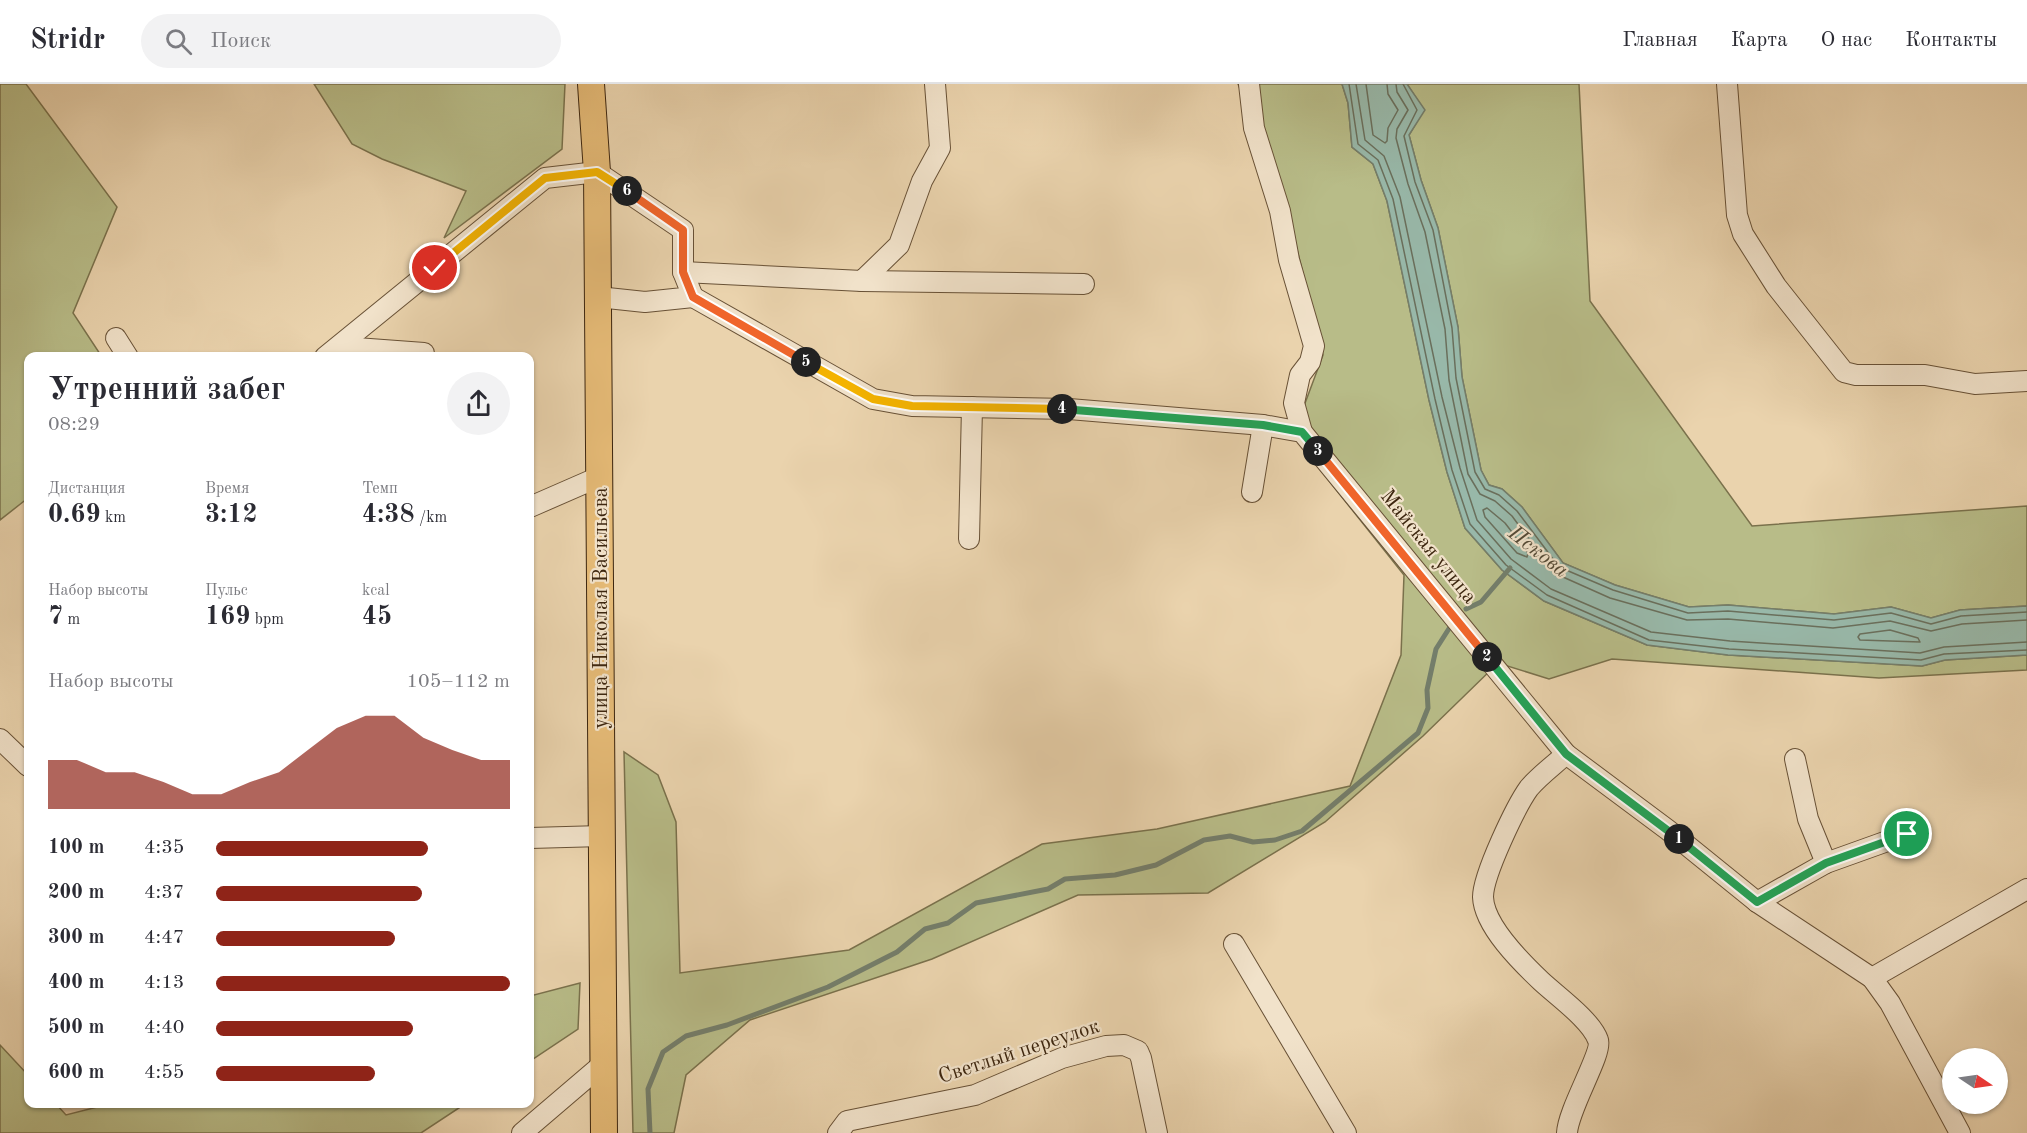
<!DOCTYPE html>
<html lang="ru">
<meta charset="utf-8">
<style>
body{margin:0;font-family:"Old Standard TT",serif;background:#f2f2f3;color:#2b2b33;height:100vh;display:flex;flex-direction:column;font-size:22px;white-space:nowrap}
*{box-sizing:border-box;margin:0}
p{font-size:20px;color:#7c7c81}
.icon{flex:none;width:33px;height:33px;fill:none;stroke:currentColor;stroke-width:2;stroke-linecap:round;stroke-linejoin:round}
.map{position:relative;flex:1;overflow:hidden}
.panel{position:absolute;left:24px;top:268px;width:510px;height:756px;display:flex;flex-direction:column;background:#fff;border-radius:12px;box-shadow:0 2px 4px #0004}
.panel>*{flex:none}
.needle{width:39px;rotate:103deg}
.buttons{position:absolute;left:1942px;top:964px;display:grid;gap:12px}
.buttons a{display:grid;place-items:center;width:66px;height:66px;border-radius:50%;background:#fff;box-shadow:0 2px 4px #0004;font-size:30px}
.pin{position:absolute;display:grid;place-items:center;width:51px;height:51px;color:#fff;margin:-26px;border:3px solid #fff;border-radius:50%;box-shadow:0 2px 6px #0007}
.km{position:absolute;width:30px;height:30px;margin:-15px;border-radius:50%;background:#222;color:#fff;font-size:16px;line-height:30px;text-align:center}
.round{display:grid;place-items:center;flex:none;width:63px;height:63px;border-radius:32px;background:#f2f2f3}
.overview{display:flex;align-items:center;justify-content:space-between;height:102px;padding:0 24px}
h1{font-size:33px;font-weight:700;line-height:45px}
.metrics{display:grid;grid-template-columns:repeat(3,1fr);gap:9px;height:102px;padding:6px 24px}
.metrics div{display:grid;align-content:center}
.metrics b{font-size:26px;font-weight:700}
.metrics small{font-size:16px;font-weight:400}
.metrics p{font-size:16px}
.chart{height:168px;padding:12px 24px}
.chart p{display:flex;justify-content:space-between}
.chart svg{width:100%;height:108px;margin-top:6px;fill:#8f2418;opacity:.7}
ul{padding:0 24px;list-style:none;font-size:20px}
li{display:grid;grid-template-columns:96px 72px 1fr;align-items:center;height:45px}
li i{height:15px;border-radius:8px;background:#8f2418}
header{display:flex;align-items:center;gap:36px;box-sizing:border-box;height:84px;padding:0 30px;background:#fff;border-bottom:2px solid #e1e1e2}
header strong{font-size:28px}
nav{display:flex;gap:33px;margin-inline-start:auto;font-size:21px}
.search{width:420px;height:54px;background:#f2f2f3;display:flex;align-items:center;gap:15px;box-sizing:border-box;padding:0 21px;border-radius:33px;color:#7c7c81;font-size:22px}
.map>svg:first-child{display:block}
.green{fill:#b8bc88;stroke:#7a714c;stroke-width:1.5}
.water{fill:#98b8a9;stroke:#747e6b;stroke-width:1.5}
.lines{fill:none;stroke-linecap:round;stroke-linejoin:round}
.shore{stroke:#6a6f5c;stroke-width:1.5}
.stream{stroke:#747e6b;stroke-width:5}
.minor-casing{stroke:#685136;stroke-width:22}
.major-casing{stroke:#3d260f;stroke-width:28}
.minor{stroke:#f1e2ca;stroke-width:20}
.major{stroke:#e5ba76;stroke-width:26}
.split-1-casing{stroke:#fff;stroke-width:12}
.split-2-casing{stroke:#fff;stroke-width:12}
.split-3-casing{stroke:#fff;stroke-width:12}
.split-4-casing{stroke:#fff;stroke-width:12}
.split-5-casing{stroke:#fff;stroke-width:12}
.split-6-casing{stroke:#fff;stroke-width:12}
.split-7-casing{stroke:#fff;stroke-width:12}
.split-1{stroke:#22a559;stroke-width:8}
.split-2{stroke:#22a559;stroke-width:8}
.split-3{stroke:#f0652b;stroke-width:8}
.split-4{stroke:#22a559;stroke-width:8}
.split-5{stroke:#f5b400;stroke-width:8}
.split-6{stroke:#f0652b;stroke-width:8}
.split-7{stroke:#f5b400;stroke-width:8}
.labels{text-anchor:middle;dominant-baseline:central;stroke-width:4.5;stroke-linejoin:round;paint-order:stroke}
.street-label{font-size:21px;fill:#3d260f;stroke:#f1e2ca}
.water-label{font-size:22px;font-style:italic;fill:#544a36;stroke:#f1e2ca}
</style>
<header>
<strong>Stridr</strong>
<div class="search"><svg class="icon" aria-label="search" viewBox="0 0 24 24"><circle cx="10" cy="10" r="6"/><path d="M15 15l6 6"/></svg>Поиск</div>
<nav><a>Главная</a><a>Карта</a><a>О нас</a><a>Контакты</a></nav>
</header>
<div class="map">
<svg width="2027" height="1049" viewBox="0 0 2027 1049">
<rect width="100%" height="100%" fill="#ead3ad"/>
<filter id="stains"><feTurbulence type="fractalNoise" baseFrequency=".00333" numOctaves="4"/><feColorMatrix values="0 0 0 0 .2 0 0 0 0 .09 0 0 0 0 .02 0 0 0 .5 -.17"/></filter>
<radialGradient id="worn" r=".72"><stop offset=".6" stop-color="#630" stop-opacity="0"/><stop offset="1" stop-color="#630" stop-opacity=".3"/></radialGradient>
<g class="green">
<polygon points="0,0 26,0 117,123 73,229 102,273 28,273 28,414 0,436"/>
<polygon points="314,0 565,0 562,65 444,154 466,107 382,75 352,60"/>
<polygon points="1238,0 1342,0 1348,19 1352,63 1373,80 1387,117 1429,316 1447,388 1465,444 1502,486 1544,517 1647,561 1728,571 1922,582 1945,576 2027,571 2027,586 1879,594 1612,575 1549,595 1498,579 1423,652 1325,738 1208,809 1078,811 932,875 750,936 686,991 674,1049 633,1049 624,668 658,691 676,738 680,889 849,866 1042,760 1157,745 1350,702 1401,571 1404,491 1310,373 1301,330 1323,271 1280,96"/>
<polygon points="1407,0 1579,0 1590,217 1752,442 2027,422 2027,522 1960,526 1931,534 1891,523 1834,530 1728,521 1689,523 1615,501 1563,479 1522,423 1502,405 1489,401 1481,386 1462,293 1458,243 1438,144 1421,96 1409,51 1424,26"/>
<polygon points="580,899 578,945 530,977 530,912"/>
<polygon points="0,961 28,991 28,1020 56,1020 66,1031 109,1020 465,1020 421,1049 0,1049"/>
</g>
<polygon class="water" points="1342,0 1407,0 1425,26 1409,51 1421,96 1438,144 1458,243 1462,293 1481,386 1489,401 1502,405 1522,423 1563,479 1615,501 1689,523 1728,521 1834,530 1891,523 1931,534 1960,526 2027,522 2027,571 1945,576 1922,582 1728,571 1647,561 1544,517 1502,486 1465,444 1447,388 1429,316 1387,117 1373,80 1352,63 1348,19"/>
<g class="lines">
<g class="shore">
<polyline points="1349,0 1358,60 1378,76 1393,115 1435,315 1452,386 1470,440 1506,481 1547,511 1649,556 1729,565 1921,576 1944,570 2027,566"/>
<polyline points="1356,0 1365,56 1384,72 1400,113 1442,313 1460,384 1477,436 1511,475 1551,505 1651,548 1730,557 1920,569 1944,563 2027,558"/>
<polyline points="1366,0 1373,51 1385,59 1387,57 1388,44 1398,26 1388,10 1387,0"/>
<polyline points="1396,0 1397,8 1408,26 1397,45 1396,54 1408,100 1425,148 1445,245 1449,296 1468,390 1480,410 1495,417 1512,432 1554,489 1610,514 1687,536 1728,535 1833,544 1890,537 1931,547 1962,540 2027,536"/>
<polyline points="1403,0 1417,26 1404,52 1415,98 1433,146 1452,244 1456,294 1475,388 1485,405 1499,411 1517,427 1559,483 1613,506 1688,529 1728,527 1834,536 1891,529 1931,540 1961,532 2027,528"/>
<polygon points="1487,424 1505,439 1528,469 1527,473 1517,469 1485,433 1483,426"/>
<polygon points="1890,546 1918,554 1920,558 1860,556 1858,553 1860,550"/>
</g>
<g class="stream">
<polyline points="1466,525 1481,518 1510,484"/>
<polyline points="650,1049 648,1005 663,968 686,952 727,941 828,903 897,868 925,845 948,839 976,819 1048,805 1065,795 1115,791 1156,781 1204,756 1230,752 1253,758 1275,756 1302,747 1418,649 1428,624 1427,606 1436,565 1450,543"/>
</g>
<g class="minor-casing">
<g id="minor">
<polyline points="1249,0 1254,44 1280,127 1289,176 1314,262 1310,278 1300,291 1294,319 1302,348"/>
<polyline points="1727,0 1737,131 1743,150 1776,202 1844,288 1856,291 1925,291 1975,300 2027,297"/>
<polyline points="683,188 862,197 899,161 922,97 940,64 935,0"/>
<polyline points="862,197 1084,200"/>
<polyline points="693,213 873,315 912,322 1069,325 1263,341 1302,348 1566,670 1668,746 1757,818 1872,894 1890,919 1960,1049"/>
<polyline points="116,254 128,273"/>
<polyline points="325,273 545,94 597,88 683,146 683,188 693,213 645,218 598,213"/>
<polyline points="356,273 356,264 424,269 424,273"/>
<polyline points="1252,408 1263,341"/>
<polyline points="530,423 601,392"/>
<polyline points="969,455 972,323"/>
<polyline points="0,655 28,682"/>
<path d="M1566,670C1554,681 1539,692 1529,704C1516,722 1483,791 1483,813C1484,842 1522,879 1541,897C1557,912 1591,936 1598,956C1603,969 1568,1025 1567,1049"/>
<polyline points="1795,675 1808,735 1826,779"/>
<polyline points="530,754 602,752"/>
<polyline points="1757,818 1826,779 1907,750"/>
<polyline points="1234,860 1346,1049"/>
<polyline points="1872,894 2027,805"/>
<polyline points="522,1049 604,979"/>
<polyline points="838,1049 847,1037 975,1011 1062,974 1106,962 1124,961 1138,967 1141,974 1157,1049"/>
</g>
</g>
<g class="major-casing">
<polyline id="major" points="591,0 597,88 604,1049"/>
</g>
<use href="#minor" class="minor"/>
<use href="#major" class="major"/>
</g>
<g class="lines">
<g class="split-1-casing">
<polyline id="split-1" points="1679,755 1757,818 1826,779 1907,750"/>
</g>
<g class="split-2-casing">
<polyline id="split-2" points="1487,573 1566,670 1679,755"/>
</g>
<g class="split-3-casing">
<polyline id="split-3" points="1318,367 1487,573"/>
</g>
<g class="split-4-casing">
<polyline id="split-4" points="1062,325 1263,341 1302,348 1318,367"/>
</g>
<g class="split-5-casing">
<polyline id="split-5" points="806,278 873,315 912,322 1062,325"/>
</g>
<g class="split-6-casing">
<polyline id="split-6" points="627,107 683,146 683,188 693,213 806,278"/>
</g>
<g class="split-7-casing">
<polyline id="split-7" points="435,184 545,94 597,88 627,107"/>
</g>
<use href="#split-1" class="split-1"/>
<use href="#split-2" class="split-2"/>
<use href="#split-3" class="split-3"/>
<use href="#split-4" class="split-4"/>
<use href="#split-5" class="split-5"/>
<use href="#split-6" class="split-6"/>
<use href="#split-7" class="split-7"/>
</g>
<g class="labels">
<g class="street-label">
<text transform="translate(1428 463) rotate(51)">Майская улица</text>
<text transform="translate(601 524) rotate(-90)">улица Николая Васильева</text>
<text transform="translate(1019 968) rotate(-18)">Светлый переулок</text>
</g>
<g class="water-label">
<text transform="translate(1538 468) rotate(38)">Пскова</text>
</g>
</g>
<rect width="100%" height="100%" filter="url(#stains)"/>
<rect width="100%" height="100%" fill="url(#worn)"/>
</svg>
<div class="buttons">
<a><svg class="needle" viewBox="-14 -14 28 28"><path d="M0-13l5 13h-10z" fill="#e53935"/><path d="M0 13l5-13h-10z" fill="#7c7c81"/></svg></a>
</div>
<div class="pin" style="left:1907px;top:750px;background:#1e9e55"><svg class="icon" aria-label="arrive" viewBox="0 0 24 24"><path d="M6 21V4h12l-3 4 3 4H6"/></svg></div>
<div class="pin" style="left:435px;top:184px;background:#d93025"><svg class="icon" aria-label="check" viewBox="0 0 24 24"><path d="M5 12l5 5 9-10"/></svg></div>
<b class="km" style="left:1679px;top:755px">1</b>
<b class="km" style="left:1487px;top:573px">2</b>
<b class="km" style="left:1318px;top:367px">3</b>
<b class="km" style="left:1062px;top:325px">4</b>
<b class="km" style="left:806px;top:278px">5</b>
<b class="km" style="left:627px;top:107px">6</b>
<section class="panel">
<div class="overview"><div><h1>Утренний забег</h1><p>08:29</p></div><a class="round"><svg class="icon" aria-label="share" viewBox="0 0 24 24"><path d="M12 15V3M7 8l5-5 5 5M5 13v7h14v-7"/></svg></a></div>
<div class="metrics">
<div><p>Дистанция</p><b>0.69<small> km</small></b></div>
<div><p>Время</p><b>3:12</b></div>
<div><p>Темп</p><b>4:38<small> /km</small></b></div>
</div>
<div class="metrics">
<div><p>Набор высоты</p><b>7<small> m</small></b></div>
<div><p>Пульс</p><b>169<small> bpm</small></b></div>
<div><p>kcal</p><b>45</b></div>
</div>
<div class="chart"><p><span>Набор высоты</span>105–112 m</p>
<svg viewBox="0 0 160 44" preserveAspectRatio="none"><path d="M0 44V24L10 24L20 29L30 29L40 33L50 38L60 38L70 33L80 29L90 20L100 11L110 6L120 6L130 15L140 20L150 24L160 24V44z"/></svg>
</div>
<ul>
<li><b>100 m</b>4:35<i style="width:72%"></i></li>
<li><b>200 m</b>4:37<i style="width:70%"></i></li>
<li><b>300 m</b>4:47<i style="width:61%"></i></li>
<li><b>400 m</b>4:13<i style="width:100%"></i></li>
<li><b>500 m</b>4:40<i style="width:67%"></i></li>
<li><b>600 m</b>4:55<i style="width:54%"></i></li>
</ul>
</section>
</div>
